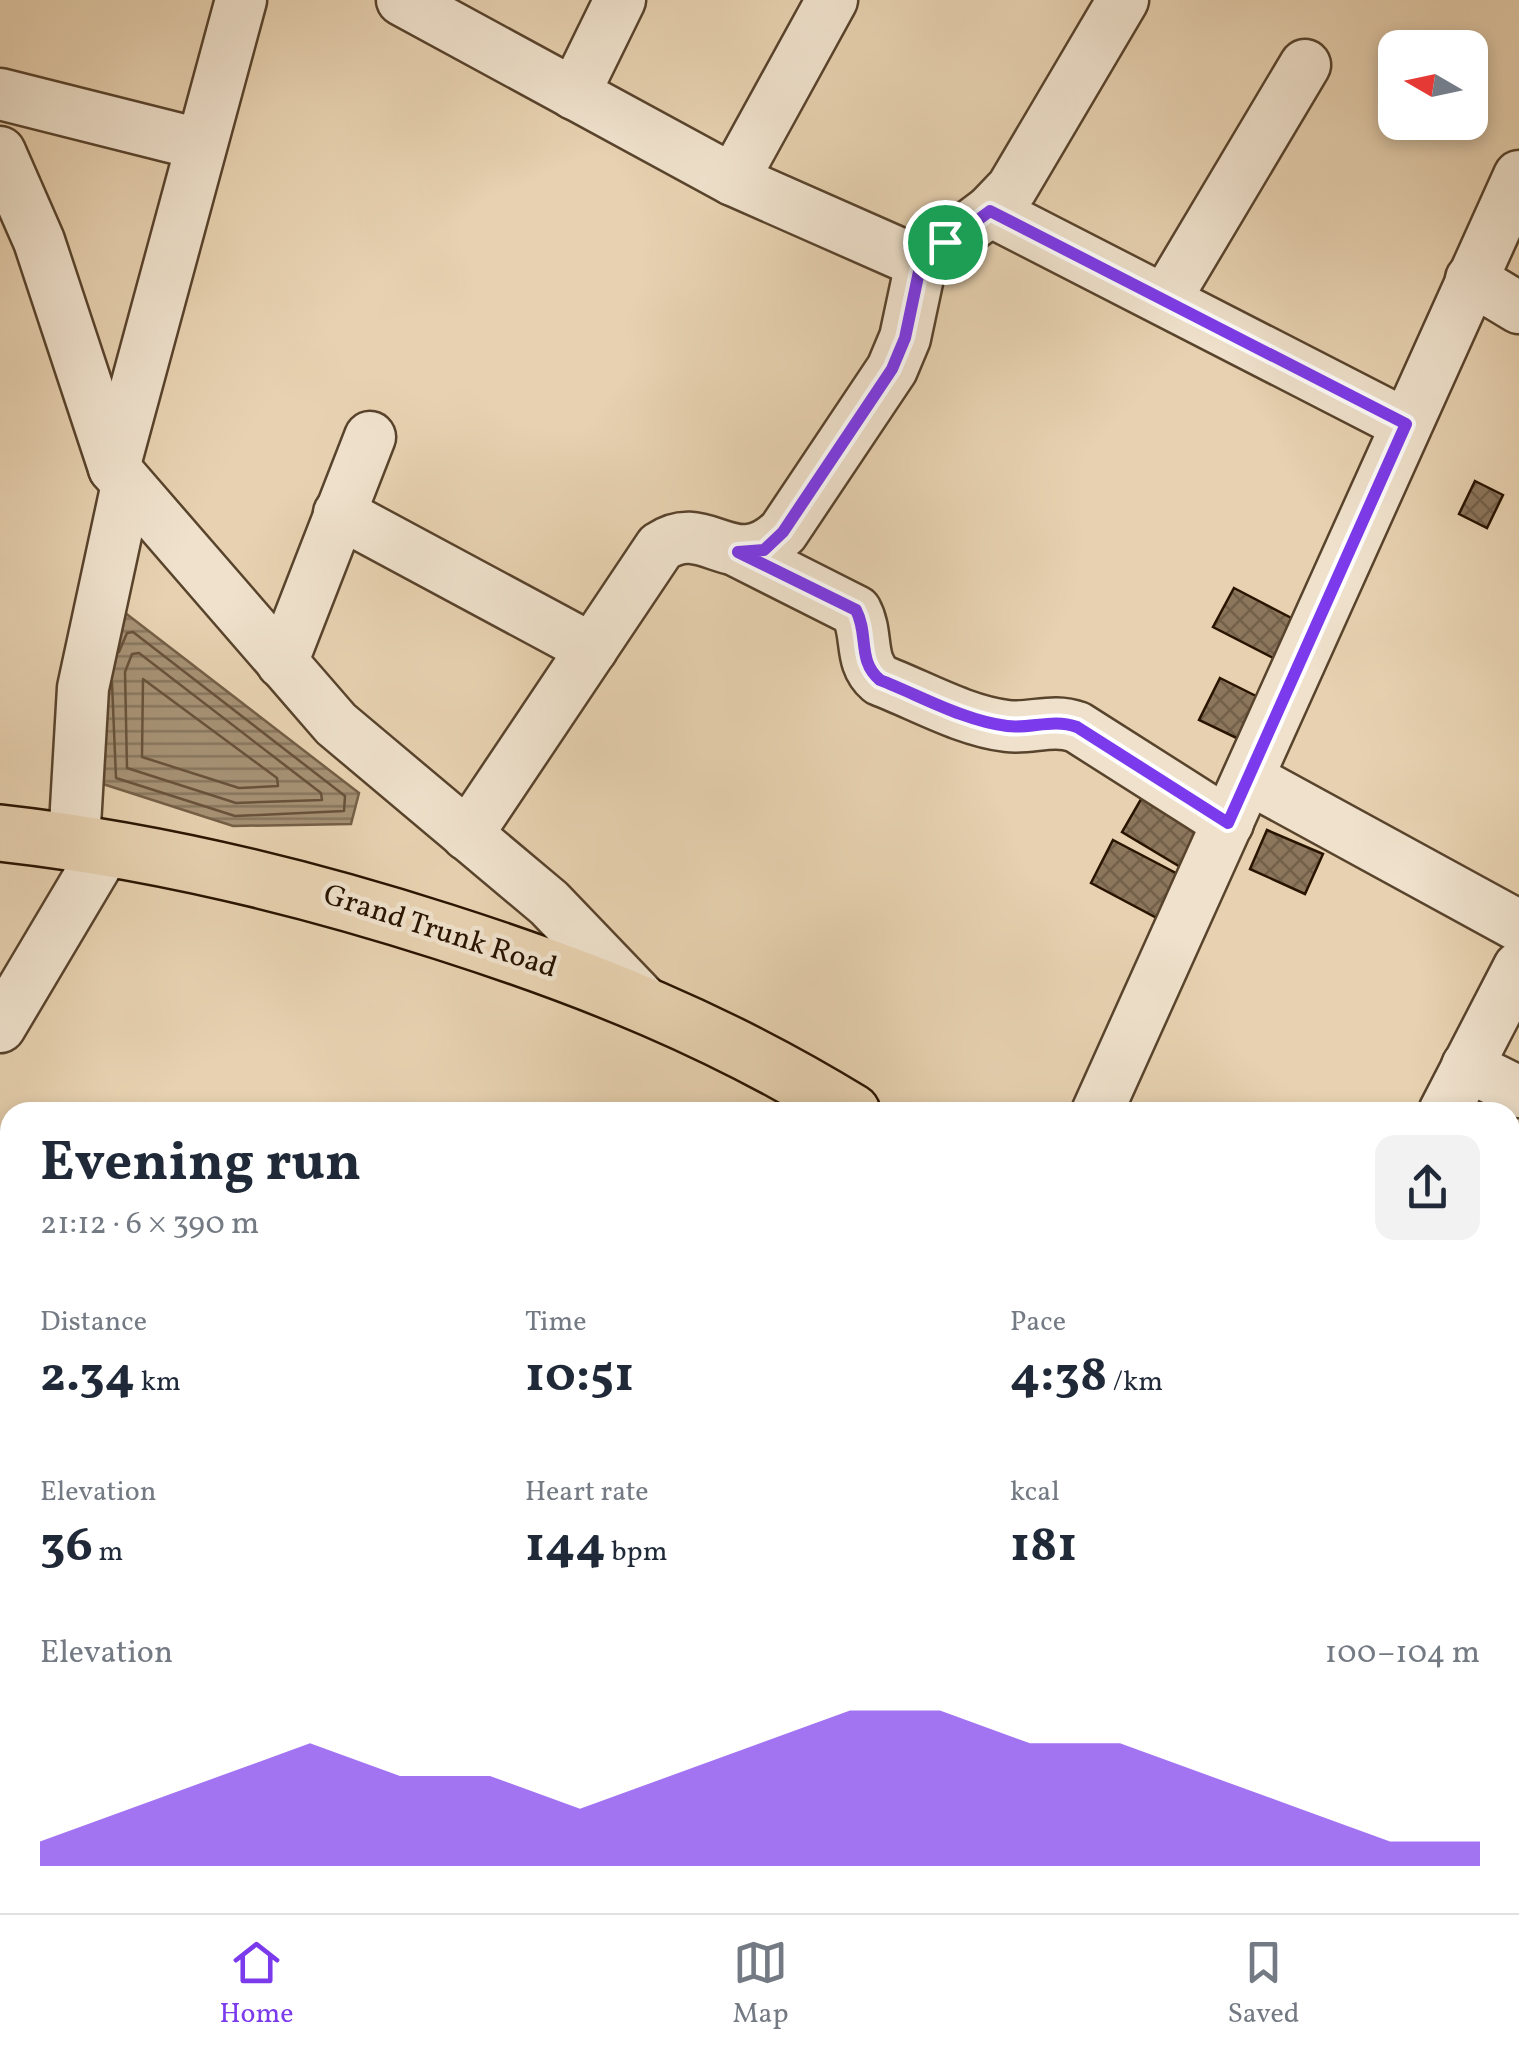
<!DOCTYPE html>
<meta charset="utf-8">
<style>
body{margin:0;font-family:Vollkorn,serif;background:#f2f2f3;color:#1f2937;height:100vh;display:flex;flex-direction:column;font-size:38px;white-space:nowrap}
*{box-sizing:border-box;margin:0}
p{font-size:32px;color:#747a83}
.icon{flex:none;width:55px;height:55px;fill:none;stroke:currentColor;stroke-width:2;stroke-linecap:round;stroke-linejoin:round}
.map{position:relative;flex:1;overflow:hidden}
.panel{position:absolute;left:0px;top:1102px;width:1520px;height:812px;display:flex;flex-direction:column;background:#fff;border-radius:30px 30px 0 0;box-shadow:0 5px 15px #0003}
.panel>*{flex:none}
.needle{width:65px;rotate:279deg}
.buttons{position:absolute;left:1378px;top:30px;display:grid;gap:20px}
.buttons a{display:grid;place-items:center;width:110px;height:110px;border-radius:20px;background:#fff;box-shadow:0 5px 15px #0003;font-size:50px}
.pin{position:absolute;display:grid;place-items:center;width:85px;height:85px;color:#fff;margin:-42px;border:5px solid #fff;border-radius:50%;box-shadow:0 2px 10px #0007}
.round{display:grid;place-items:center;flex:none;width:105px;height:105px;border-radius:20px;background:#f2f2f3}
.overview{display:flex;align-items:center;justify-content:space-between;height:170px;padding:0 40px}
h1{font-size:55px;font-weight:700;line-height:75px}
.stats{display:grid;grid-template-columns:repeat(3,1fr);gap:15px;height:170px;padding:10px 40px}
.stats div{display:grid;align-content:center}
.stats b{font-size:50px;font-weight:700}
.stats small{font-size:28px;font-weight:400}
.stats p{font-size:28px}
.chart{height:280px;padding:20px 40px}
.chart p{display:flex;justify-content:space-between}
.chart svg{width:100%;height:180px;margin-top:10px;fill:#7c3aed;opacity:.7}
.menu{display:flex;justify-content:space-around;align-items:center;height:140px;border-top:2px solid #e0e1e3;background:#fff;font-size:28px;color:#747a83}
.menu a{display:grid;justify-items:center;gap:5px}
.menu .active{color:#7c3aed}
.map>svg:first-child{display:block}
.water{fill:url(#water-rules);stroke:#745f46;stroke-width:2.5}
.lines{fill:none;stroke-linecap:round;stroke-linejoin:round}
.shore{stroke:#68523a;stroke-width:2.5}
.building{fill:url(#building-cross-hatch);stroke:#291400;stroke-width:2.5}
.minor-casing{stroke:#58432c;stroke-width:55}
.major-casing{stroke:#291400;stroke-width:60}
.minor{stroke:#efe1cc;stroke-width:50}
.major{stroke:#e7d1b0;stroke-width:55}
.route-casing{stroke:#fff;stroke-width:20}
.route{stroke:#7c3aed;stroke-width:12}
.labels{text-anchor:middle;dominant-baseline:central;stroke-width:9;stroke-linejoin:round;paint-order:stroke}
.street-label{font-size:30px;fill:#291400;stroke:#efe1cc}
</style>
<div class="map">
<svg width="1519" height="1913" viewBox="0 0 1519 1913">
<defs>
<pattern id="water-rules" width="6" height="5" patternUnits="userSpaceOnUse" patternTransform="scale(2.5)"><rect width="6" height="5" fill="#a69174"/><path d="M0 2.5h6" fill="none" stroke="#87755d"/></pattern>
<pattern id="building-cross-hatch" width="8" height="8" patternUnits="userSpaceOnUse" patternTransform="scale(2.5)"><rect width="8" height="8" fill="#8c765c"/><path d="M0 0l8 8M0 8l8-8" fill="none" stroke="#72604a"/></pattern>
</defs>
<rect width="100%" height="100%" fill="#e7d1b0"/>
<filter id="stains"><feTurbulence type="fractalNoise" baseFrequency=".002" numOctaves="4"/><feColorMatrix values="0 0 0 0 .2 0 0 0 0 .09 0 0 0 0 .02 0 0 0 .5 -.17"/></filter>
<radialGradient id="worn" r=".72"><stop offset=".6" stop-color="#630" stop-opacity="0"/><stop offset="1" stop-color="#630" stop-opacity=".3"/></radialGradient>
<polygon class="water" points="124,612 359,793 351,824 233,826 103,784 102,667"/>
<g class="lines">
<g class="shore">
<polygon points="139,653 321,793 322,800 236,803 127,768 125,672 132,654"/>
<polygon points="143,679 277,778 278,786 239,788 142,757"/>
<polyline points="112,683 116,778 235,816 344,811 345,796 133,632 127,633 119,652"/>
</g>
</g>
<g class="building">
<polygon points="1475,481 1503,495 1487,528 1459,514"/>
<polygon points="1234,588 1301,623 1281,662 1213,627"/>
<polygon points="1220,678 1268,702 1247,743 1199,720"/>
<polygon points="1144,794 1214,836 1192,874 1122,832"/>
<polygon points="1267,830 1323,854 1305,894 1250,869"/>
<polygon points="1113,840 1193,882 1170,925 1091,883"/>
<polygon points="0,1237 10,1242 10,1325 0,1320"/>
<polygon points="3,1473 10,1478 10,1524 0,1518"/>
<polygon points="53,1905 106,1905 100,1913 53,1913 49,1910"/>
</g>
<g class="lines">
<g class="minor-casing">
<g id="minor">
<polyline points="402,0 733,180 921,263 990,211 1012,188 1123,0"/>
<polyline points="0,94 199,144"/>
<polyline points="574,94 620,0"/>
<polyline points="0,152 39,241 114,468 336,724 549,903 644,1002"/>
<polyline points="733,180 832,0"/>
<polyline points="990,211 1405,424"/>
<polyline points="1471,279 1519,308"/>
<polyline points="1165,300 1305,65"/>
<polyline points="114,468 241,0"/>
<polyline points="339,513 592,649"/>
<path d="M739,552L856,611C869,635 858,661 880,680C919,695 964,721 1007,726C1032,729 1052,718 1077,727L1228,823"/>
<polyline points="282,663 370,437"/>
<polyline points="1248,778 1519,926"/>
<path d="M467,835L660,547C707,515 732,580 783,532L892,369L905,338L921,263"/>
<polyline points="74,842 83,688 127,484"/>
<polyline points="0,1027 107,847"/>
<polyline points="1467,1066 1519,1092"/>
<polyline points="1097,1112 1519,176"/>
<polyline points="1444,1112 1519,967"/>
<polyline points="0,1190 10,1198"/>
<polyline points="0,1704 10,1686"/>
<polyline points="0,1785 10,1791"/>
<polyline points="179,1905 186,1913"/>
<polyline points="1105,1905 1120,1913"/>
<polyline points="391,1913 395,1905"/>
<polyline points="622,1913 626,1905"/>
<polyline points="1000,1913 1004,1905"/>
</g>
</g>
<g class="major-casing">
<g id="major">
<path d="M0,833C153,850 298,885 444,932C591,979 720,1031 852,1112"/>
<polyline points="1510,1629 1519,1636"/>
</g>
</g>
<use href="#minor" class="minor"/>
<use href="#major" class="major"/>
</g>
<g class="lines">
<g class="route-casing">
<path id="route" d="M990,211L1406,424L1228,823L1077,727C1052,718 1032,729 1007,726C964,721 919,695 880,680C857,661 869,635 856,610L738,552L764,550L783,532L892,369L905,338L921,262Z"/>
</g>
<use href="#route" class="route"/>
</g>
<g class="labels">
<g class="street-label">
<text transform="translate(440 932) rotate(18)">Grand Trunk Road</text>
</g>
</g>
<rect width="100%" height="100%" filter="url(#stains)"/>
<rect width="100%" height="100%" fill="url(#worn)"/>
</svg>
<div class="buttons">
<a><svg class="needle" viewBox="-14 -14 28 28"><path d="M0-13l5 13h-10z" fill="#e53935"/><path d="M0 13l5-13h-10z" fill="#747a83"/></svg></a>
</div>
<div class="pin" style="left:945px;top:242px;background:#1e9e55"><svg class="icon" aria-label="arrive" viewBox="0 0 24 24"><path d="M6 21V4h12l-3 4 3 4H6"/></svg></div>
<section class="panel">
<div class="overview"><div><h1>Evening run</h1><p>21:12 · 6 × 390 m</p></div><a class="round"><svg class="icon" aria-label="share" viewBox="0 0 24 24"><path d="M12 15V3M7 8l5-5 5 5M5 13v7h14v-7"/></svg></a></div>
<div class="stats">
<div><p>Distance</p><b>2.34<small> km</small></b></div>
<div><p>Time</p><b>10:51</b></div>
<div><p>Pace</p><b>4:38<small> /km</small></b></div>
</div>
<div class="stats">
<div><p>Elevation</p><b>36<small> m</small></b></div>
<div><p>Heart rate</p><b>144<small> bpm</small></b></div>
<div><p>kcal</p><b>181</b></div>
</div>
<div class="chart"><p><span>Elevation</span>100–104 m</p>
<svg viewBox="0 0 160 44" preserveAspectRatio="none"><path d="M0 44V38L10 30L20 22L30 14L40 22L50 22L60 30L70 22L80 14L90 6L100 6L110 14L120 14L130 22L140 30L150 38L160 38V44z"/></svg>
</div>
</section>
</div>
<nav class="menu">
<a class="active"><svg class="icon" aria-label="home" viewBox="0 0 24 24"><path d="M3 11l9-7 9 7M6 9v11h12V9"/></svg>Home</a>
<a><svg class="icon" aria-label="map" viewBox="0 0 24 24"><path d="M3 6l6-2 6 2 6-2v14l-6 2-6-2-6 2zM9 4v14M15 6v14"/></svg>Map</a>
<a><svg class="icon" aria-label="saved" viewBox="0 0 24 24"><path d="M7 4h10v16l-5-4-5 4z"/></svg>Saved</a>
</nav>
